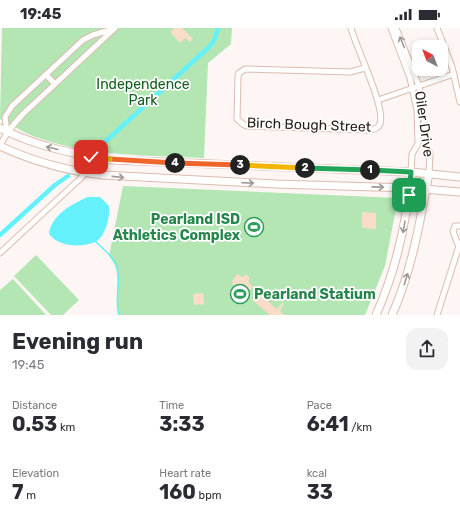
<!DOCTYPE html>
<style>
body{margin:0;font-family:Rubik,sans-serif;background:#f2f2f3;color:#2b2b33;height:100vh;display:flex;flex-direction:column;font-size:15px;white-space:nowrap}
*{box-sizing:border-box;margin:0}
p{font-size:13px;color:#7c7c81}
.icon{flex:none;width:22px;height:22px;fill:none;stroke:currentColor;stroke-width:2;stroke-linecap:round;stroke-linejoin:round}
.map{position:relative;height:287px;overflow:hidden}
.side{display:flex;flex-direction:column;background:#fff;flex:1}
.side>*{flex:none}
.needle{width:26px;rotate:319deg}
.tools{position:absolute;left:412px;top:12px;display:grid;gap:8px}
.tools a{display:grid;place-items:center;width:36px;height:36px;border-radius:8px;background:#fff;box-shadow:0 2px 6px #0003;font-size:20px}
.pin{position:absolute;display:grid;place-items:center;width:34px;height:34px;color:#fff;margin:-17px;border-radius:8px;box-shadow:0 2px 6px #0006}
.km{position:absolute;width:20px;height:20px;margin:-10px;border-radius:50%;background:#222;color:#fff;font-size:11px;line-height:20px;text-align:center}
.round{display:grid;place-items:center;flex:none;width:42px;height:42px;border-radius:12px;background:#f2f2f3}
.summary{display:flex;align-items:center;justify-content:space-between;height:68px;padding:0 12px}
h1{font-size:22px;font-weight:700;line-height:30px}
.metrics{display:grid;grid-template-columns:repeat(3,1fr);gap:6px;height:68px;padding:4px 12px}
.metrics div{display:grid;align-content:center}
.metrics b{font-size:20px;font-weight:700}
.metrics small{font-size:11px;font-weight:400}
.metrics p{font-size:11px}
.status{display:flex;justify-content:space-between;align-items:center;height:28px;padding:0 20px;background:#fff;direction:ltr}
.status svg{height:11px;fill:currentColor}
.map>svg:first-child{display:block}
.green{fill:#b3e6b3}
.water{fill:#64f1fb}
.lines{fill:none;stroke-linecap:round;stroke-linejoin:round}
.stream{stroke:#64f1fb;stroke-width:1.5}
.canal{stroke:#64f1fb;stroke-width:4.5}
.building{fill:#f9ddc8}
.street-casing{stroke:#ddbcaf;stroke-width:7}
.secondary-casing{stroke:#ddbcaf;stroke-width:9}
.street{stroke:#fff;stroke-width:5}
.secondary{stroke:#fff;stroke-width:7}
.oneway{stroke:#9e9997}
.split-1-casing{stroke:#fff;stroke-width:8}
.split-2-casing{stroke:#fff;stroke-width:8}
.split-3-casing{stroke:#fff;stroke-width:8}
.split-4-casing{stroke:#fff;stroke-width:8}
.split-5-casing{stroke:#fff;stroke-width:8}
.split-6-casing{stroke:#fff;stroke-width:8}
.split-1{stroke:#22a559;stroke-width:5}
.split-2{stroke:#22a559;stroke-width:5}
.split-3{stroke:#f5b400;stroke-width:5}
.split-4{stroke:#f0652b;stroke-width:5}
.split-5{stroke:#f0652b;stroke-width:5}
.split-6{stroke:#f5b400;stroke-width:5}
.labels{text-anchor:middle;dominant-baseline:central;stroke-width:3.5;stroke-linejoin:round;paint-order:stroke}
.park-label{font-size:14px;fill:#145e1d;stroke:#fff}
.street-label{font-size:14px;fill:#281c17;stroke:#fff}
.leisure-label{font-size:14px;font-weight:bold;fill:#27864d;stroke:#fff;text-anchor:end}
</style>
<div class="status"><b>19:45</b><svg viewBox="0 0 49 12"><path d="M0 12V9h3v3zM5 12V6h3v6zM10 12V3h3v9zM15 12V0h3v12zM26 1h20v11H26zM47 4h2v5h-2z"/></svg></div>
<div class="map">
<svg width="460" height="287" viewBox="0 0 460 287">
<rect width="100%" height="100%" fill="#fdf6f4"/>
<g class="green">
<path d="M2,0H232L231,16L208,35L204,130C149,127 94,129 42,111C27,107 14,98 0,91Z"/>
<path d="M123,158L398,170L385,238L365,287H119C112,266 126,248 109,228Z"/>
<polygon points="36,227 79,272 63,287 51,287 14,248"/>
<polygon points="13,251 46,287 0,287 0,262"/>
</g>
<path class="water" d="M88,169H100L109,178C110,189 106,208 95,214C81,220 59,219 49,206C51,187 72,176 88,169Z"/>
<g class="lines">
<path class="stream" d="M95,213C102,220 113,228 116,237C122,253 114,271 119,287"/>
<g class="canal">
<polyline points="95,123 209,19 214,13 218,0"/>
<polyline points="0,207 55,157 68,148"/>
</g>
</g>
<g class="building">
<polygon points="175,0 182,0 193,11 190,14 185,10 180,15 170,4"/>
<polygon points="362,184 376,185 376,201 362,200"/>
<polygon points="237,246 243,249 246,246 250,250 248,253 253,259 247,265 245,266 232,256 233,254 232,253"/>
<polygon points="203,265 204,276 194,277 193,266"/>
<polygon points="258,265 277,281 283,274 284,275 280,283 284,287 270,287 252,272"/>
</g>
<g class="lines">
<g class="street-casing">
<g id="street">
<path d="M351,0C356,20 386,79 380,96C378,101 372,102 367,102L247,98L244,97L237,91L238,49L239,45L245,41L350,44L365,40"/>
<polyline points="391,0 410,50 417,82 418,116 412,126 411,144"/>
<polyline points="396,0 419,58 424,93 424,115 430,125 429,145"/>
<polyline points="437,0 452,39 460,74"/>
<polyline points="46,47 55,56"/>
<polyline points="378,72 454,46"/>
<polyline points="7,104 5,89 12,78 83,12 93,7 113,1"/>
<path d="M0,118C6,105 13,97 23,86L115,0"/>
<polyline points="458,217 453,203 455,198 460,198"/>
<polyline points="0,225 83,148 91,129"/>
<polyline points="437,287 460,215"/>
</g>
</g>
<g class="secondary-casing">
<g id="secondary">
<path d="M0,100C35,118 74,126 113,132L411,144L460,149"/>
<path d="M0,118C32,133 68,143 103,147L276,156L410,160L460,164"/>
<path d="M376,287C396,242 407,193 411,144"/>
<path d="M392,287C412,242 420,194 429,145"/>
</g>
</g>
<use href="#street" class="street"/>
<use href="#secondary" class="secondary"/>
</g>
<defs><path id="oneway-shaft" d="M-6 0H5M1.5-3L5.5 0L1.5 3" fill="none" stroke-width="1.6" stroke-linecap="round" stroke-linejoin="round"/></defs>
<g class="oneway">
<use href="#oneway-shaft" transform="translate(402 14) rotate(-112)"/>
<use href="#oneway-shaft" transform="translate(52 120) rotate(-166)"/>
<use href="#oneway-shaft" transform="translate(118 149) rotate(6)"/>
<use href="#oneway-shaft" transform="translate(248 155) rotate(2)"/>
<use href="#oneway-shaft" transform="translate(378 159) rotate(1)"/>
<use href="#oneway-shaft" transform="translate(404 199) rotate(100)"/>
<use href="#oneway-shaft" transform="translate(406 251) rotate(-73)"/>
</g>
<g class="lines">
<g class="split-1-casing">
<polyline id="split-1" points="370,142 411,144 409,167"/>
</g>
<g class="split-2-casing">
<polyline id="split-2" points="305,140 370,142"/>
</g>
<g class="split-3-casing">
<polyline id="split-3" points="240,137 305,140"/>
</g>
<g class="split-4-casing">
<polyline id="split-4" points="175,135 240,137"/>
</g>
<g class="split-5-casing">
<polyline id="split-5" points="110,131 175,135"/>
</g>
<g class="split-6-casing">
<polyline id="split-6" points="91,129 110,131"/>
</g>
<use href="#split-1" class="split-1"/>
<use href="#split-2" class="split-2"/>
<use href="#split-3" class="split-3"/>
<use href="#split-4" class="split-4"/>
<use href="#split-5" class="split-5"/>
<use href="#split-6" class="split-6"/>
</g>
<defs>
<g id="stadium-ring" transform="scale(1)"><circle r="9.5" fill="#fff" stroke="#2e9e5b" stroke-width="1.5"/><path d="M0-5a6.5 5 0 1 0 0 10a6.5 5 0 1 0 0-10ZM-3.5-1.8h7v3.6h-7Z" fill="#2e9e5b"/></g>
</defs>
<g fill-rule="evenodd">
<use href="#stadium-ring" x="254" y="199"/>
<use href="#stadium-ring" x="240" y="266"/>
</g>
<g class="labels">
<g class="park-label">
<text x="143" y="56">Independence<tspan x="143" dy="16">Park</tspan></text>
</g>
<g class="street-label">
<text transform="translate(424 96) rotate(82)">Oiler Drive</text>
<text transform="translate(309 97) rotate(2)">Birch Bough Street</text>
</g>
<g class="leisure-label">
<text x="240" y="191">Pearland ISD<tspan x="240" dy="16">Athletics Complex</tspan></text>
<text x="254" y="266" text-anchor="start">Pearland Statium</text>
</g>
</g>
</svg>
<div class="tools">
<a><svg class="needle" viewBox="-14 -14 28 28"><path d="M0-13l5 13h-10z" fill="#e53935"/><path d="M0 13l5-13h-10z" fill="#7c7c81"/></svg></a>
</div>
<div class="pin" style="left:409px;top:167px;background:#1e9e55"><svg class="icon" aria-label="arrive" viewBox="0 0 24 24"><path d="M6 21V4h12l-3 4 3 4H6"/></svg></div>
<div class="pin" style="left:91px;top:129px;background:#d93025"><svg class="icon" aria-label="check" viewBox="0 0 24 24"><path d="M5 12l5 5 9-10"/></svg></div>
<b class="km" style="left:370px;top:142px">1</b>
<b class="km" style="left:305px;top:140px">2</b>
<b class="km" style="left:240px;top:137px">3</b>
<b class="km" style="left:175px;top:135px">4</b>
</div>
<section class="side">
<div class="summary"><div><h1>Evening run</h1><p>19:45</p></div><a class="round"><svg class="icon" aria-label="share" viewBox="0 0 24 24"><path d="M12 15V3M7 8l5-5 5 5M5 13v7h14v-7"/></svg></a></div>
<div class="metrics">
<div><p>Distance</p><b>0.53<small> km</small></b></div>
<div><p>Time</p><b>3:33</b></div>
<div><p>Pace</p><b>6:41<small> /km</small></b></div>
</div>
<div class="metrics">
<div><p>Elevation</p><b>7<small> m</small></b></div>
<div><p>Heart rate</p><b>160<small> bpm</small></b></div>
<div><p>kcal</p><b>33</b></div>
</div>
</section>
